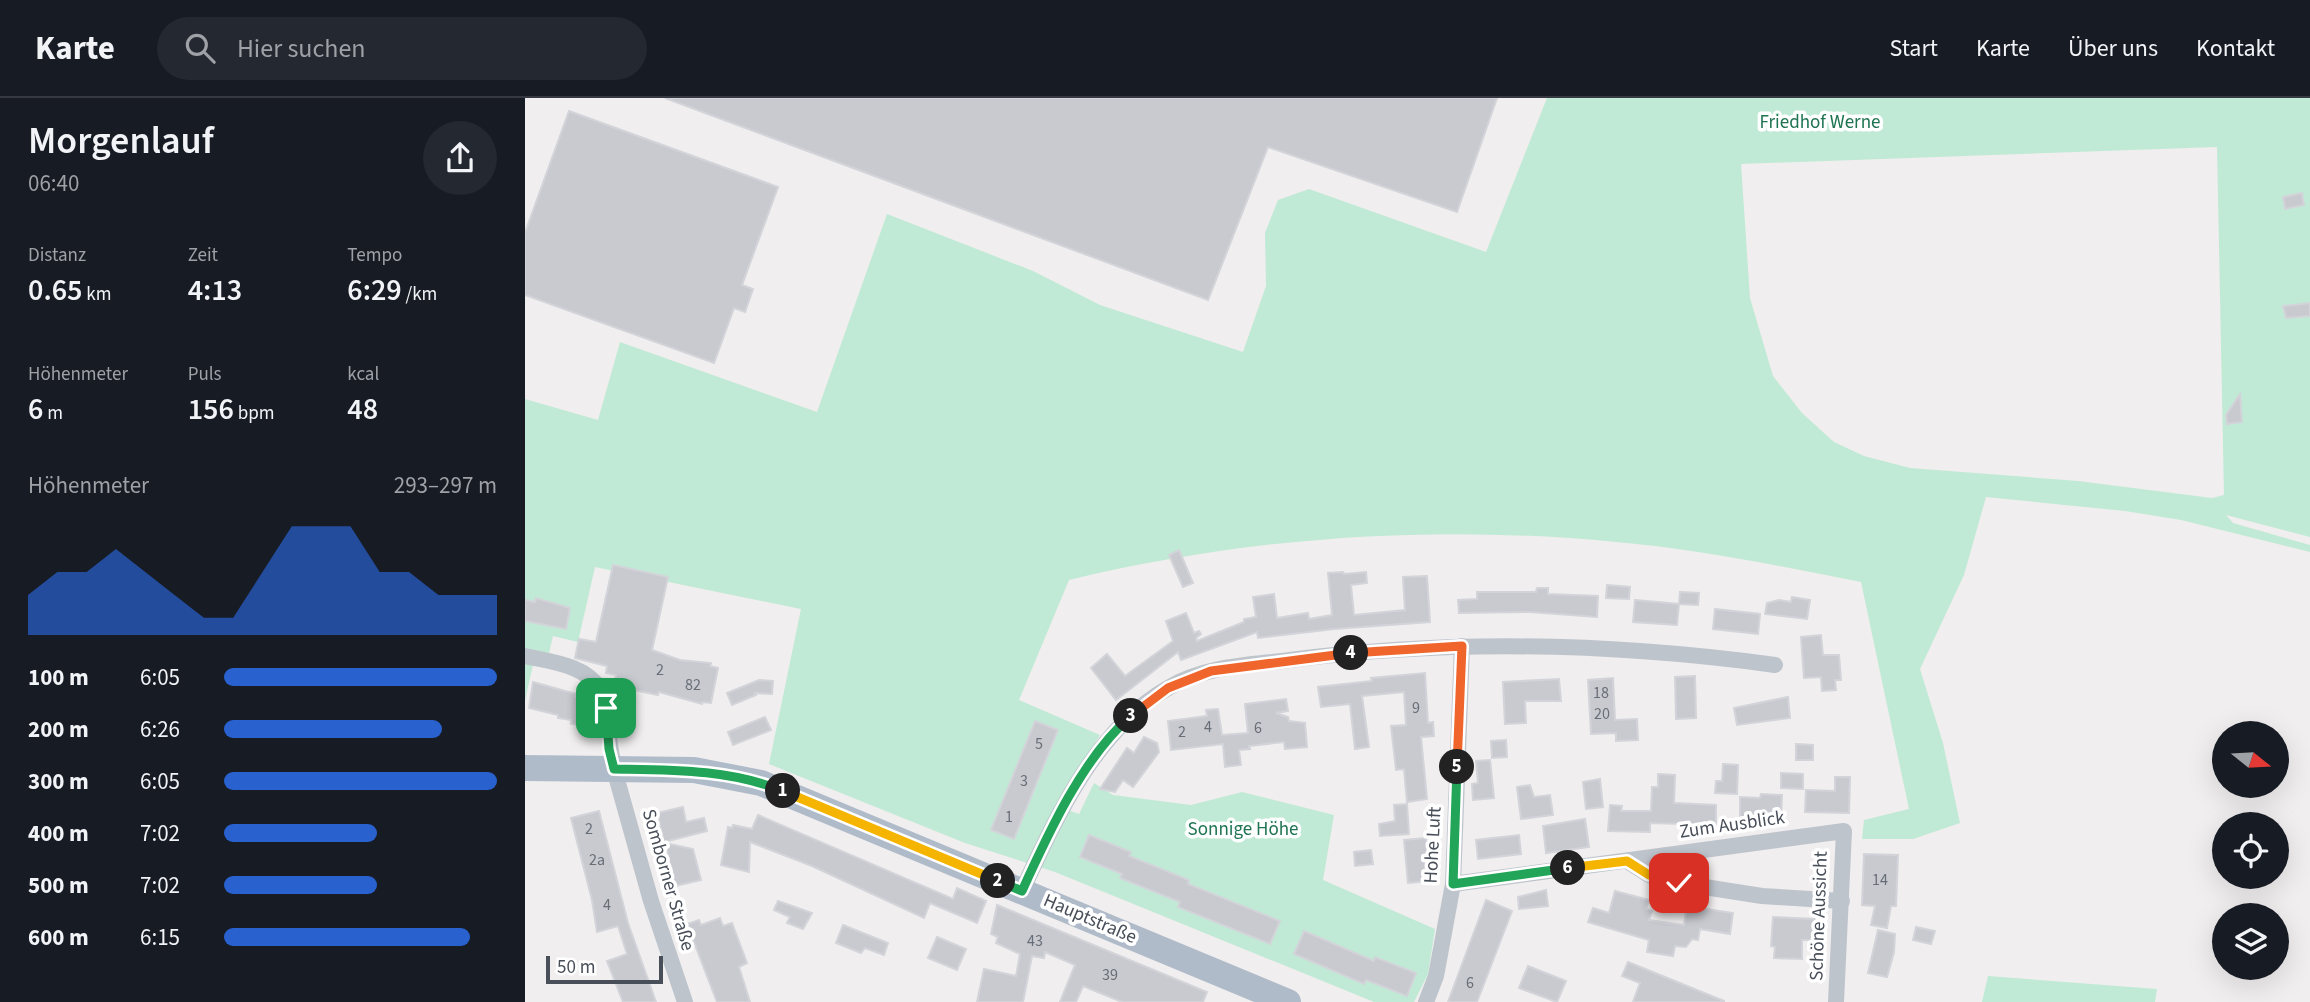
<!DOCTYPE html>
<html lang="de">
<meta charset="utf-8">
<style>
body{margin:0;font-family:"Source Sans 3",sans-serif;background:#242831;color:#f1f3f6;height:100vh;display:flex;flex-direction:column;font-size:26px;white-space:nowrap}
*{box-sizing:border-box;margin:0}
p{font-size:23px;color:#9ea1a6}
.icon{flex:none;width:38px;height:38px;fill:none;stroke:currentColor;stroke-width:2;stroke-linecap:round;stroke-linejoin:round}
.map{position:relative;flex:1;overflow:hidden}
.side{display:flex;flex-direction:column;background:#171b24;width:525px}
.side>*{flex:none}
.needle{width:46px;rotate:108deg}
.fabs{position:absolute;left:1687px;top:623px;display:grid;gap:14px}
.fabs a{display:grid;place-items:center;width:77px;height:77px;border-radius:50%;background:#171b24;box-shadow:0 7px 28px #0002;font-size:35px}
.scale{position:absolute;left:21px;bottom:18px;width:117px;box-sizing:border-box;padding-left:7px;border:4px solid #484f59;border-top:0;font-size:19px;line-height:24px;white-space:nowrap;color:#484f59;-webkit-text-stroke:5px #fff;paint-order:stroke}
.pin{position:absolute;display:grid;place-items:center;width:60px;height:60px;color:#fff;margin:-30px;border-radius:14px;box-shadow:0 4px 10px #0006}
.km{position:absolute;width:35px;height:35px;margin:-18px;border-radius:50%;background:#222;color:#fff;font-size:19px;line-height:35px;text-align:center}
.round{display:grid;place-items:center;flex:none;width:74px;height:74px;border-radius:37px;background:#242831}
.headline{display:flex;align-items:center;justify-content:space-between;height:119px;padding:0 28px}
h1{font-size:38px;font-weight:600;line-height:52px}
.stats{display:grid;grid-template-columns:repeat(3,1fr);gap:10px;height:119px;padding:7px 28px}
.stats div{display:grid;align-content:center}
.stats b{font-size:30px;font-weight:600}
.stats small{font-size:19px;font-weight:400}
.stats p{font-size:19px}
.chart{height:196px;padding:14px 28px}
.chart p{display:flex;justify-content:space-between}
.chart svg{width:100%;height:126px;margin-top:7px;fill:#2961cf;opacity:.7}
ul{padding:0 28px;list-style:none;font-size:23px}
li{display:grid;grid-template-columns:112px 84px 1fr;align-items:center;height:52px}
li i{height:18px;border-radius:9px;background:#2961cf}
header{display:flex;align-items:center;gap:42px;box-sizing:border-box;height:98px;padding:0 35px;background:#171b24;border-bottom:2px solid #363941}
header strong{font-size:33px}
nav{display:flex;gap:38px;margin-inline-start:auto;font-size:24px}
.search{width:490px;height:63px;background:#242831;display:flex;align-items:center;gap:18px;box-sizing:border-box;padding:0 24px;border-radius:38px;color:#9ea1a6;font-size:26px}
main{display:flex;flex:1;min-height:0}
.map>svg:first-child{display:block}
.green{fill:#c0ead5;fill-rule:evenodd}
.building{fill:#c9cad0;stroke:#d2d4d9;stroke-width:2}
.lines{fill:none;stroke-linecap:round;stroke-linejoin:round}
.minor{stroke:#bec4cc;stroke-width:16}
.primary{stroke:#b0bbca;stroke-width:26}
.split-1-casing{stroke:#fff;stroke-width:14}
.split-2-casing{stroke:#fff;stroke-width:14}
.split-3-casing{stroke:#fff;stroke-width:14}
.split-4-casing{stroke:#fff;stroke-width:14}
.split-5-casing{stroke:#fff;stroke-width:14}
.split-6-casing{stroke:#fff;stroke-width:14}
.split-7-casing{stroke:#fff;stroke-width:14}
.split-1{stroke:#22a559;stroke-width:9}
.split-2{stroke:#f5b400;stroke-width:9}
.split-3{stroke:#22a559;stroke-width:9}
.split-4{stroke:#f0652b;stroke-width:9}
.split-5{stroke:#f0652b;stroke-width:9}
.split-6{stroke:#22a559;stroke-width:9}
.split-7{stroke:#f5b400;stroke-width:9}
.labels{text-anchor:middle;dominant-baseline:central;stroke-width:7;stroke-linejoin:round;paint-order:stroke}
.number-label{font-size:16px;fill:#686e77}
.park-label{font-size:19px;fill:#1f7452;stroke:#fff}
.street-label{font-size:19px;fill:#484f59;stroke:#fff}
</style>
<header>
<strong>Karte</strong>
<div class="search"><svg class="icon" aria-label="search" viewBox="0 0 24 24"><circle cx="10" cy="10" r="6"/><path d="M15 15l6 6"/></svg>Hier suchen</div>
<nav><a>Start</a><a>Karte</a><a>Über uns</a><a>Kontakt</a></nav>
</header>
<main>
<section class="side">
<div class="headline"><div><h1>Morgenlauf</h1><p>06:40</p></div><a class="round"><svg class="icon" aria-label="share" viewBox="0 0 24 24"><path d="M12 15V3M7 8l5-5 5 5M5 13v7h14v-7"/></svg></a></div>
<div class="stats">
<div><p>Distanz</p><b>0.65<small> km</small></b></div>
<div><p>Zeit</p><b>4:13</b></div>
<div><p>Tempo</p><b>6:29<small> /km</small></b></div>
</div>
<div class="stats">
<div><p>Höhenmeter</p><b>6<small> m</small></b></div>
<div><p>Puls</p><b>156<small> bpm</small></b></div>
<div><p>kcal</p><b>48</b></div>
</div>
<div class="chart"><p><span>Höhenmeter</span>293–297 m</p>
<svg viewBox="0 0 160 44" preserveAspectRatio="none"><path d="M0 44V30L10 22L20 22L30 14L40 22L50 30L60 38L70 38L80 22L90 6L100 6L110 6L120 22L130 22L140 30L150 30L160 30V44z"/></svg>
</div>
<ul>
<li><b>100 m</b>6:05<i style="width:100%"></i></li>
<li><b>200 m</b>6:26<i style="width:80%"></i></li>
<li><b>300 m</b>6:05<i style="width:100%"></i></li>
<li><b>400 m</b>7:02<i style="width:56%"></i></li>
<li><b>500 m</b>7:02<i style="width:56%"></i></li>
<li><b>600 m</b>6:15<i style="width:90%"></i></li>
</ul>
</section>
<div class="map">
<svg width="1785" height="904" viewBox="0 0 1785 904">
<rect width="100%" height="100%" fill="#f0eeee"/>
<g class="green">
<path d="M1022,0H1785V439L1701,417L1708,425L1785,447V454L1656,422L1600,413L1461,399L1439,477L1395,571L1418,645L1435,725L1388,741H1337L1339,722L1384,711L1336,484C1255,468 1173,451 1091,444C907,426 723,439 544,482L494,602L575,637L531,708L554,716L569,685L588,697L666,707L717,694L809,717L798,782L910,831L903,876L889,904H849L530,774L440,745L244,666L276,511L70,469L53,544L28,538L24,555L11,553L0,603V301L73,322L95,244L292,314L362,116L508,173L575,207L718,254L741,188L740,135L753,102L784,91L961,154ZM1692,49L1699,397L1687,400L1553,383L1385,370L1339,358L1309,344L1277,315L1248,278L1225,200L1216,66Z"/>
<polygon points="1463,878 1632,891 1630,904 1457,904"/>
</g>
<g class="building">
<polygon points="140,0 972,0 932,114 743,49 683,202"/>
<polygon points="44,13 253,89 217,187 228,191 220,214 209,210 189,265 0,197 0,135"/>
<polygon points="1777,95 1779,107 1760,111 1758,99"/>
<polygon points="1785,205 1785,218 1761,220 1758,208"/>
<polygon points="1715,296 1717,324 1702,326 1701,317"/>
<polygon points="654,452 668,485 658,489 644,457"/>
<polygon points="88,467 143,479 127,552 155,562 186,565 185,568 193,570 186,605 177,604 177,606 134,594 133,597 104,591 103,596 87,593 91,577 81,575 82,568 50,560 54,541 71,544"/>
<polygon points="818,474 819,476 841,474 842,485 826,487 829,517 880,512 878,479 902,478 905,524 809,531 733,540 732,534 656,562 653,554 591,602 566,570 582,556 600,578 648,543 641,523 661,515 669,535 674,533 676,536 671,540 672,543 719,524 719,521 731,519 728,499 749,496 752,520 783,515 784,521 807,517 803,475"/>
<polygon points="1082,487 1105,489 1104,501 1081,500"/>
<polygon points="1012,490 1023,490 1023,496 1073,498 1072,519 1005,514 934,515 933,502 952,501 952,494 1011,494"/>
<polygon points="1155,494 1174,495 1173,507 1154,506"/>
<polygon points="1267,499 1285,502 1282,521 1240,516 1242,505 1254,502 1266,504"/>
<polygon points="11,500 45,510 41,531 0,523 0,502 10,504"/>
<polygon points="1110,502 1154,506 1152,527 1108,524"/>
<polygon points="1190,511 1235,516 1233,536 1188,531"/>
<polygon points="1296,537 1298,557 1314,557 1316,582 1310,582 1311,592 1297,593 1296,579 1279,580 1276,539"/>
<polygon points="900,575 903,625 908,624 909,638 896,639 902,701 882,704 879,671 871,672 866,628 881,627 879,594 837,598 844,649 830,651 825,606 796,609 793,589 847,583 846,580"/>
<polygon points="1170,578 1171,620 1151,621 1150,579"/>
<polygon points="1088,580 1090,622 1112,621 1113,642 1091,643 1091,635 1066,636 1063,582"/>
<polygon points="1034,581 1036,603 1000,603 1001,625 980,626 978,584"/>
<polygon points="234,582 248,583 247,596 230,595 231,597 207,607 202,595"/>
<polygon points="8,584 51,596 50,599 67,601 68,619 62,618 60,628 46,626 46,622 33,620 33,617 4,610"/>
<polygon points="1263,599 1265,620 1212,627 1209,610"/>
<polygon points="761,601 763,613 751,615 763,619 764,623 780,625 782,649 760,651 759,644 724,648 725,651 714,652 716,667 700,669 698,646 646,652 643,623 682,618 681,612 693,611 697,637 723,635 720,606"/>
<polygon points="240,619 246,632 208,647 203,634"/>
<polygon points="510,623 533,632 489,741 466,732"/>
<polygon points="619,639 632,645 634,654 608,689 598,682 590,694 575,691 602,650 609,655"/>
<polygon points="981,642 982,659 967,660 966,643"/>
<polygon points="1271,646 1288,647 1288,662 1271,662"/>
<polygon points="965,662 969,700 948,702 947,686 953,685 951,663"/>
<polygon points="1198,666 1213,667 1212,696 1190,695 1191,683 1197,683"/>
<polygon points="1256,675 1278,676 1278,691 1256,690"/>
<polygon points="1133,676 1150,677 1149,705 1191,707 1191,727 1125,725 1125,734 1083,733 1085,707 1097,708 1096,713 1126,713 1127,689 1133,689"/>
<polygon points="1310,679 1325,679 1324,715 1280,714 1281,692 1310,693"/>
<polygon points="1075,681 1078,709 1061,711 1058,684"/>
<polygon points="1005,687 1009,699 1025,697 1028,717 996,721 992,689"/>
<polygon points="1236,696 1257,697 1256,721 1215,719 1215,699 1235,700"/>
<polygon points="882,706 884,736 855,738 854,726 870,723 869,707"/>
<polygon points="158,709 161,724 179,720 182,733 139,744 132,715"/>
<polygon points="74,713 103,825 131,904 98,904 82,863 102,856 93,828 72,834 67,802 46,720"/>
<polygon points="233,717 428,801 432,790 461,803 452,825 405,805 399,820 287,768 225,744 224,774 196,767 203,729 207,730 208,727 227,731"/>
<polygon points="1060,721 1064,749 1021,755 1018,728"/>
<polygon points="564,737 606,754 604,758 664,782 663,786 755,823 745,846 653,809 655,804 595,780 597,776 555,759"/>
<polygon points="994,737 996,756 953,761 951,742"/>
<polygon points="901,740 905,783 883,785 879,742"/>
<polygon points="140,745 168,751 176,782 150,788"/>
<polygon points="846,752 848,766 830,768 829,754"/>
<polygon points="1339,756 1373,757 1371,808 1366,808 1362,830 1346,827 1350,808 1337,807"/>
<polygon points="1021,792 1023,808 994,811 993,799"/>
<polygon points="1090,793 1124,802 1121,811 1127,813 1124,822 1159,827 1162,808 1208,815 1205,836 1175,831 1173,842 1167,841 1161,849 1150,848 1148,858 1122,854 1124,842 1063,824 1068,810 1084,815"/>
<polygon points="961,802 987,813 952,904 923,904"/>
<polygon points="253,803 287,815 278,831 262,825 265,819 249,812"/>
<polygon points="472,807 682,894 678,904 597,904 558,888 551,904 535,904 550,867 520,854 519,860 507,858 498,904 452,904 459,871 491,878 495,856 471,845 473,839 466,836"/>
<polygon points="1248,819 1290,821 1289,842 1277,842 1277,861 1249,860 1250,849 1246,848"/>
<polygon points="195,820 198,828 207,825 222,865 214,869 225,904 192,904 162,826 174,822 176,827"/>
<polygon points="318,827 363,845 359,857 340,850 336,855 311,845"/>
<polygon points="1391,829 1410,833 1406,846 1388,842"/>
<polygon points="1353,832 1370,836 1369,854 1362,879 1343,875"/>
<polygon points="779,833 849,863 850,859 891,875 882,898 841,882 839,886 769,856"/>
<polygon points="412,839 441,851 432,872 403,860"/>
<polygon points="1103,864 1199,903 1199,904 1108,904 1115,885 1097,878"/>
<polygon points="1003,868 1041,883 1032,904 994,890"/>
</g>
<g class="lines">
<g class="minor">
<path d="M0,558C27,564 61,567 76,592L89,671L126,803L160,904"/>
<polyline points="1102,763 1124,777 1154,785 1237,798 1317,803"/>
<polyline points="928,786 1319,733 1311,904"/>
<path d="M497,793C531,720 570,632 643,590C679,568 724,567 765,562C927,541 1088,545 1250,567"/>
<polyline points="901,904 911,878 928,786 937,548"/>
</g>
<polyline class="primary" points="0,670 169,672 236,685 763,904"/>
</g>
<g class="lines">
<g class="split-1-casing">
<path id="split-1" d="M81,610L84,651L89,671C146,672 204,671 258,693"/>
</g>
<g class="split-2-casing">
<polyline id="split-2" points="258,693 473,783"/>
</g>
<g class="split-3-casing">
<path id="split-3" d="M473,783L497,793C523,736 558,659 606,618"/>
</g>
<g class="split-4-casing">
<polyline id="split-4" points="606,618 643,590 686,573 826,555"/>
</g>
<g class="split-5-casing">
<polyline id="split-5" points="826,555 937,548 932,669"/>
</g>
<g class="split-6-casing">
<polyline id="split-6" points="932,669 928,786 1043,770"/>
</g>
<g class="split-7-casing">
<polyline id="split-7" points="1043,770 1102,763 1124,777 1154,785"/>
</g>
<use href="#split-1" class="split-1"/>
<use href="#split-2" class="split-2"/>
<use href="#split-3" class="split-3"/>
<use href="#split-4" class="split-4"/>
<use href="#split-5" class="split-5"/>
<use href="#split-6" class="split-6"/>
<use href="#split-7" class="split-7"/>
</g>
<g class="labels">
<g class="number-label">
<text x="135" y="572">2</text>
<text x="168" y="587">82</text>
<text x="1076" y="595">18</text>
<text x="891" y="610">9</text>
<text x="1077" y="616">20</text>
<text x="683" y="629">4</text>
<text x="733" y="630">6</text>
<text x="657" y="634">2</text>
<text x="514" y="646">5</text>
<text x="499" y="683">3</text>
<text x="484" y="719">1</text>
<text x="64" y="731">2</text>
<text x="72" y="762">2a</text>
<text x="1355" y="782">14</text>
<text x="82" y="807">4</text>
<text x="510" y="843">43</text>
<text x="585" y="877">39</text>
<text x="945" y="885">6</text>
</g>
<g class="park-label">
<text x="1295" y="24">Friedhof Werne</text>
<text x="718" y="731">Sonnige Höhe</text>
</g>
<g class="street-label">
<text transform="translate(1207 727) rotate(-8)">Zum Ausblick</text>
<text transform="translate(908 747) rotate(-87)">Hohe Luft</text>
<text transform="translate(143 782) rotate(74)">Somborner Straße</text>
<text transform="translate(1294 818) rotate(-88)">Schöne Aussicht</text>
<text transform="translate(565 821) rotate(23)">Hauptstraße</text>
</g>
</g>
</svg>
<div class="fabs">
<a><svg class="needle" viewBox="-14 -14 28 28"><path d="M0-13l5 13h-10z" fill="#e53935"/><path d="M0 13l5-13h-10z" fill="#9ea1a6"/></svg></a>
<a><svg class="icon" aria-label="locate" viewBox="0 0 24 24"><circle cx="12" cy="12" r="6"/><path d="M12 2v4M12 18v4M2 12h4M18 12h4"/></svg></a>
<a><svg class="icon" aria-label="layers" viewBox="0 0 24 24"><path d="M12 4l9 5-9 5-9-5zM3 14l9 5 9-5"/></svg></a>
</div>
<div class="scale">50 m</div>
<div class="pin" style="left:81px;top:610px;background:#1e9e55"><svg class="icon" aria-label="arrive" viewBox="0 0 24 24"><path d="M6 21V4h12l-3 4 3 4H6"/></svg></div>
<div class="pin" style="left:1154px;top:785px;background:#d93025"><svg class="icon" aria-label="check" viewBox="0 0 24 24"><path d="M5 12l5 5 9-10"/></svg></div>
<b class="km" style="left:258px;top:693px">1</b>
<b class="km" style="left:473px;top:783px">2</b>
<b class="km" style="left:606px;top:618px">3</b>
<b class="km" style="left:826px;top:555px">4</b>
<b class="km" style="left:932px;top:669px">5</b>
<b class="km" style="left:1043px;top:770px">6</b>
</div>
</main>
